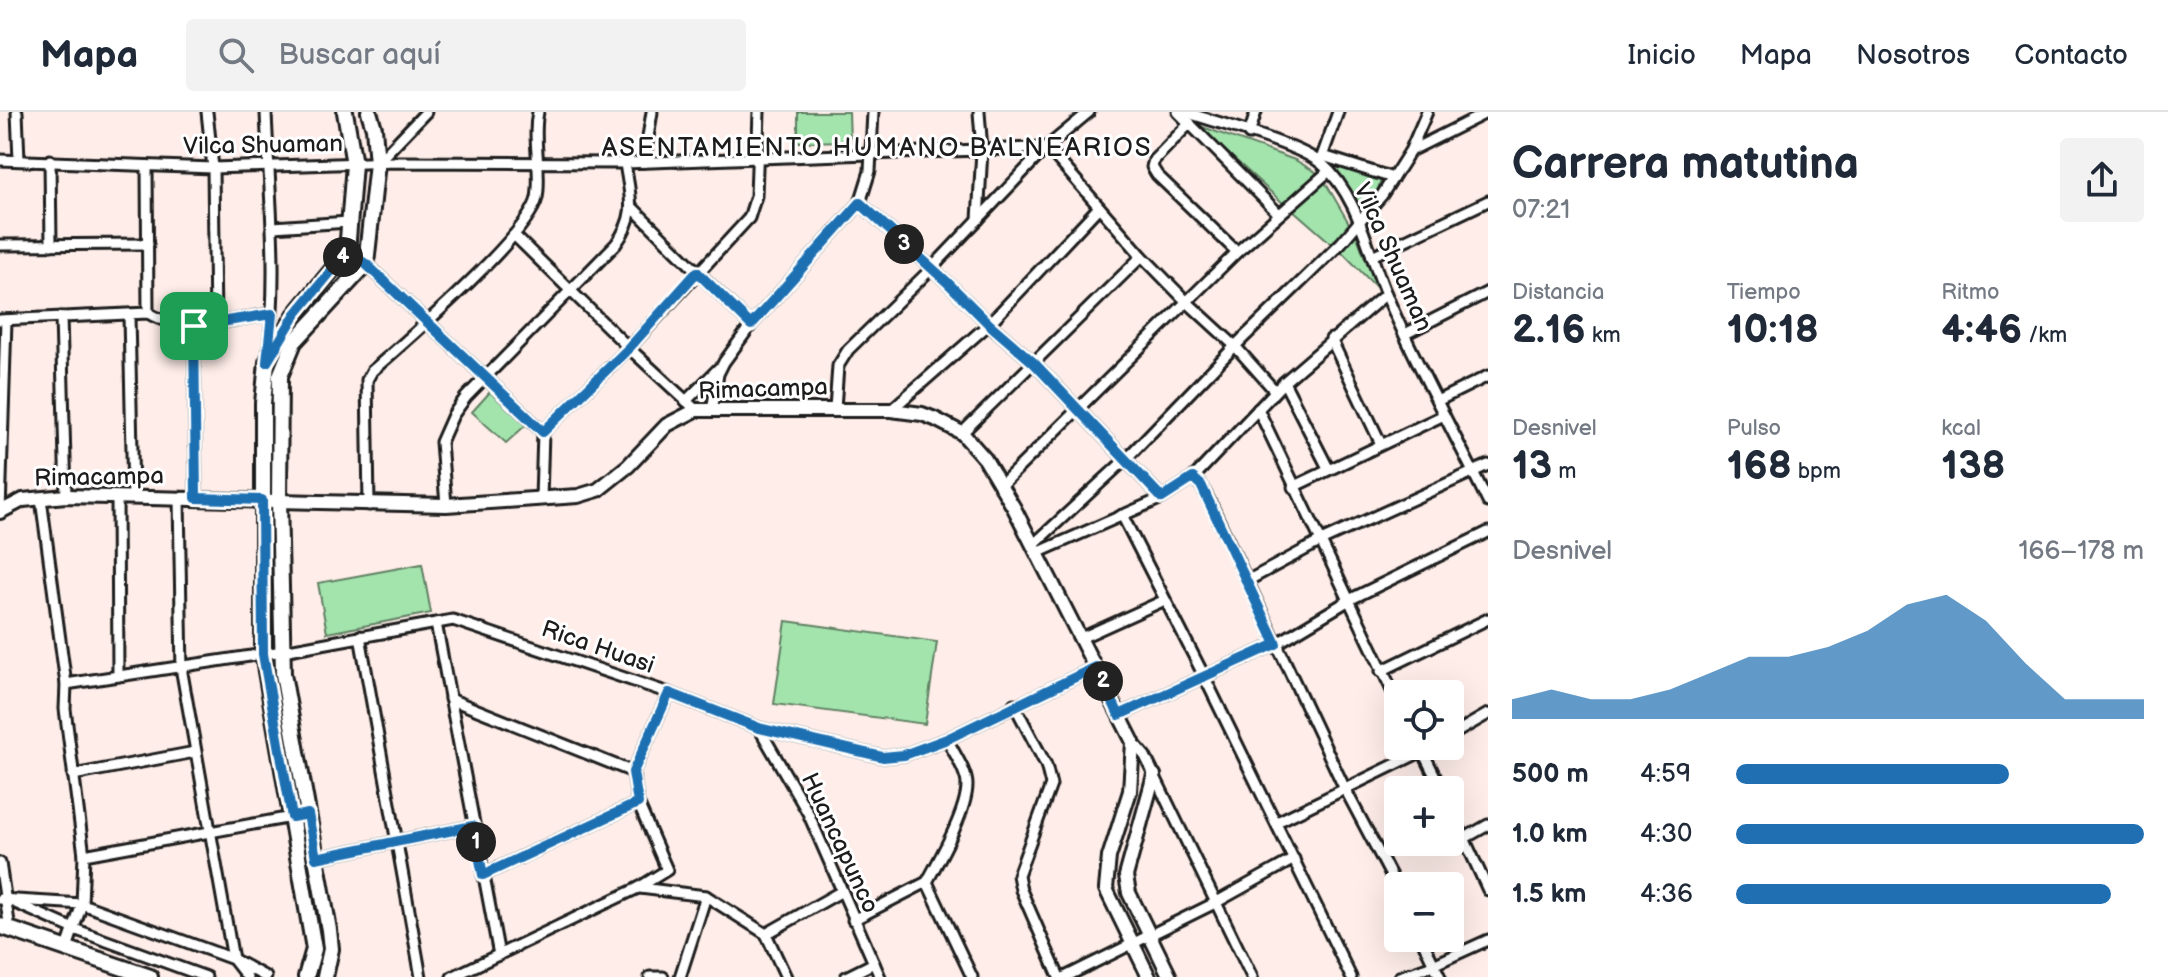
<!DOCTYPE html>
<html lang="es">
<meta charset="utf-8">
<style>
body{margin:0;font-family:"Balsamiq Sans",sans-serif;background:#f2f2f3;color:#1f2937;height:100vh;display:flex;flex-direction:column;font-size:30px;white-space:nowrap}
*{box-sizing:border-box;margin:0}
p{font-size:26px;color:#747a83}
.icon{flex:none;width:44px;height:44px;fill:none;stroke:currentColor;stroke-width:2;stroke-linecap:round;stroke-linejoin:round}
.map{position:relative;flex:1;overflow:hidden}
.sheet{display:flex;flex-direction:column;background:#fff;width:680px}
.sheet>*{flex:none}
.buttons{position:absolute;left:1384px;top:568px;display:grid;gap:16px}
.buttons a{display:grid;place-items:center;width:80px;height:80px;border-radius:8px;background:#fff;box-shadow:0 8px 32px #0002;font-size:40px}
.pin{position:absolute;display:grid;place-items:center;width:68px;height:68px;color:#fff;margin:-34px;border-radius:16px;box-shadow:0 4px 12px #0006}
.km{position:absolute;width:40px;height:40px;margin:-20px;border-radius:50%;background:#222;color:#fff;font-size:22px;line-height:40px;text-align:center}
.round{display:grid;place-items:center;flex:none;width:84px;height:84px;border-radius:8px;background:#f2f2f3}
.summary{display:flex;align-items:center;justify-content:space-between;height:136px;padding:0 24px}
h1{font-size:44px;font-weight:700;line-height:60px}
.stats{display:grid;grid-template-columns:repeat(3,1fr);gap:12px;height:136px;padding:8px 24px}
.stats div{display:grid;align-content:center}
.stats b{font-size:40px;font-weight:700}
.stats small{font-size:22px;font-weight:400}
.stats p{font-size:22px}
.chart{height:224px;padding:16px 24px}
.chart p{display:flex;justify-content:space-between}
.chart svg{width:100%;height:144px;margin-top:8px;fill:#1f6fb2;opacity:.7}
ul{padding:0 24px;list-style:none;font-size:26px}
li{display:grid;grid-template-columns:128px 96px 1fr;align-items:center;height:60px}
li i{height:20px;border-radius:10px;background:#1f6fb2}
header{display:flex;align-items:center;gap:48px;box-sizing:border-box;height:112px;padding:0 40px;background:#fff;border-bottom:2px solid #e0e1e3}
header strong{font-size:38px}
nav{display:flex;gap:44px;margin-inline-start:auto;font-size:28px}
.search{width:560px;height:72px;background:#f2f2f3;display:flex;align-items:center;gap:20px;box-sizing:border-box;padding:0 28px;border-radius:8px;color:#747a83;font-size:30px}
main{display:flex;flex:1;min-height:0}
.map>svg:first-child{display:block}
.green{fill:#a3e4ad;stroke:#608064;stroke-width:2}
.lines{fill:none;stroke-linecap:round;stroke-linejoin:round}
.minor-casing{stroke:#1c1c1c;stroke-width:15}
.tertiary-casing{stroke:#1c1c1c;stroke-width:18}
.secondary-casing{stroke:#1c1c1c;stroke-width:20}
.minor{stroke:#fff;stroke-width:9}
.tertiary{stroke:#fff;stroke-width:12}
.secondary{stroke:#fff;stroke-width:14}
.route-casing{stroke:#fff;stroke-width:16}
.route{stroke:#1f6fb2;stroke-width:10}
.labels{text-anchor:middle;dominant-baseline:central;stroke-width:6;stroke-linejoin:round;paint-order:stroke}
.street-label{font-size:24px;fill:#1c1c1c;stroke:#fff}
.neighbourhood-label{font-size:26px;letter-spacing:2px;fill:#1c1c1c;stroke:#fff}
</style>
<header>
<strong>Mapa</strong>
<div class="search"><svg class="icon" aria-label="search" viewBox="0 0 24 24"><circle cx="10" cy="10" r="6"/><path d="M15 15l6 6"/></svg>Buscar aquí</div>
<nav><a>Inicio</a><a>Mapa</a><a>Nosotros</a><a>Contacto</a></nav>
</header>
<main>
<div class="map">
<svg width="1488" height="865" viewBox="0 0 1488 865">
<rect width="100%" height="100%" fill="#feede8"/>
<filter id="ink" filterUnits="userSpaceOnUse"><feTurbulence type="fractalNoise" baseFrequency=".0125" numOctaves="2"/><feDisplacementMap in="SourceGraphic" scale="16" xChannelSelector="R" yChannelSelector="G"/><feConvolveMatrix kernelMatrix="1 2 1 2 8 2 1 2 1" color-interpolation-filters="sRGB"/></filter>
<g filter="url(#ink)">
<g class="green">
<polygon points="798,0 849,0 850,29 798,30"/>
<polygon points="1197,13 1295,48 1319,62 1284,92"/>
<polygon points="1326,49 1382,66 1375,84 1361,101 1349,77"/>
<polygon points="1325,70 1350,113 1332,132 1292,97"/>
<polygon points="1356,122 1376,175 1341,139"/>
<polygon points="490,280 526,313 506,331 472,300"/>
<polygon points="422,452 431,501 327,521 318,471"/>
<polygon points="786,509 937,530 925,612 774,592"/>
</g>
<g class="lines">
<g class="minor-casing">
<g id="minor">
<polyline points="17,0 19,48"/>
<polyline points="207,0 213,56 215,210"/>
<path d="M266,0C269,81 279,162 268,243"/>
<polyline points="1178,0 1279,102"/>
<path d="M1185,0C1218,11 1299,32 1322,52C1358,83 1368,140 1386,182C1416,253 1454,320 1488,390"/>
<polyline points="1190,11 1154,48 1152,55 1157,63 1237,140"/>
<polyline points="1249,22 1256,0"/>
<polyline points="1411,37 1427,0"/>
<polyline points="1323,44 1393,66"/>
<polyline points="0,48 213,56 394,50 625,51 1032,36 1047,35 1089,0"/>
<polyline points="50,48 51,133"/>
<polyline points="644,50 652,0"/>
<polyline points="1320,50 1338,0"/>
<polyline points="377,51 426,0"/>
<polyline points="147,55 148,201"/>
<polyline points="860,91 947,170 989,212 1034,251 1162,386"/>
<polyline points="632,95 751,213"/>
<polyline points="978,108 982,38 979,0"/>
<polyline points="273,115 349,110"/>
<polyline points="514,123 629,236 696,298"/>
<polyline points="0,133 148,132"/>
<polyline points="347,140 366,152 543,320"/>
<polyline points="1372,144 1488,89"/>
<polyline points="129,204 133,385"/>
<polyline points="61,205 66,384"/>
<path d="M0,208L148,201C185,224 233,206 272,202"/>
<polyline points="194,214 196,386"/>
<polyline points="1405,222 1488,180"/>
<polyline points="1331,227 1381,332"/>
<polyline points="1284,270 1328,356"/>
<polyline points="686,289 719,256"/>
<polyline points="1437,289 1488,264"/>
<polyline points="835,297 838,254 848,238 931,157 1047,35 1142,144 1186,189 1235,234 1275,279"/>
<polyline points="1258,297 1398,591"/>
<polyline points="891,298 989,212 1099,95"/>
<polyline points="712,299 718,262 724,250 751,213 860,91 870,59 873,0"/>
<polyline points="962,321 1142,144"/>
<polyline points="1193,366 1201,373 1210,390 1344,675 1398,777"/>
<polyline points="1000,374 1237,140 1329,59"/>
<polyline points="1293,375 1444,303"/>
<polyline points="117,385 118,564"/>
<polyline points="179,386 182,561 233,847 247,865"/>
<polyline points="41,387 66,572 65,597 84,743 82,792 67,836"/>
<polyline points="541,387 543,320 629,236 749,106 756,84 759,0"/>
<path d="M369,393L367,268L372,259C405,230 529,123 537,86C542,58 532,28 538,0"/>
<path d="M446,393L441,330L453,303L466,285L616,132C638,101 630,86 625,51"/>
<polyline points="0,400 6,208"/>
<polyline points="1122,403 1204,564 1351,865"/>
<polyline points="1033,433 1125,348 1235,234 1341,131 1382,83 1410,39 1488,0"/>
<polyline points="1037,441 1162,386 1193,366 1284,270 1386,182"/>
<polyline points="1247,469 1323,428 1488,353"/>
<polyline points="436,511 499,843"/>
<polyline points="360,524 421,865"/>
<polyline points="1081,526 1165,488"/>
<polyline points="1381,559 1488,507"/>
<polyline points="66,572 283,539 453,508 669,581 759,616 883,645 904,643 947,627 1096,555"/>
<polyline points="450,587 633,660"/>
<polyline points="1014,592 1046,653 1051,673 1018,763 1021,778 1059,865"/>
<polyline points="1119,603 1276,532 1351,487 1488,420"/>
<polyline points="759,616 808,701 880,865"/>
<polyline points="1450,624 1488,602"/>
<path d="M947,627C953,640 967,659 967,673C967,699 940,746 927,770L972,865"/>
<polyline points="1133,630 1145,644 1252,865"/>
<polyline points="1420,634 1442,678"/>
<polyline points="73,663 195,640"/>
<polyline points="1450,696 1488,778"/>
<polyline points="1277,710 1433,634"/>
<polyline points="1465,726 1488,713"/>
<polyline points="84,743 308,702"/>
<polyline points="316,746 473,714"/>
<polyline points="0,751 10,817"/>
<polyline points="483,763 638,691"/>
<polyline points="640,776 706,784 766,822 786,865"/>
<polyline points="0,787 82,792 233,847 266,865"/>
<polyline points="13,790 74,817 206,865"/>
<polyline points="853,808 927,770"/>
<polyline points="766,822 842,779"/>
<polyline points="1421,826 1440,865"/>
<polyline points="452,865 638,776 667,758 638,691 633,660 669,581"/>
<polyline points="650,865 663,865"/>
<polyline points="680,865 706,784"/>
<polyline points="846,865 874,851"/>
<polyline points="1065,865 1215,791 1294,747"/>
<polyline points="1399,865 1433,853 1488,828"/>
</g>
</g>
<g class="tertiary-casing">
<g id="tertiary">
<polyline points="0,400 23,388 66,384 446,393 578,384 598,378 628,354 667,313 696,298 891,298 922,302 935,307 962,321 985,347 1014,396 1133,630 1130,679 1109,745 1106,777 1149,865"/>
<polyline points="1154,663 1126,764 1129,781 1170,865"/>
</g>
</g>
<g class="secondary-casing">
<g id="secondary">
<polyline points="0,814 150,865"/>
<polyline points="306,865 314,837 263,542 263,291 267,250 295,203 347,140 354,52 345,0"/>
<polyline points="325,865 331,837 329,818 283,562 279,388 280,264 294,230 366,152 377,51 374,16 369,0"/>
</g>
</g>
<use href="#minor" class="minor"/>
<use href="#tertiary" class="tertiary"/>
<use href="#secondary" class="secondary"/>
</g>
</g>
<g class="lines" filter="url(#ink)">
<g class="route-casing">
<polygon id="route" points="860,91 947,170 989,212 1034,251 1162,386 1193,366 1201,373 1276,532 1119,603 1096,555 947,627 904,643 883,645 759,616 669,581 633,660 638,691 483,763 473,714 316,746 308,702 292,705 263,542 262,388 196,386 194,214 272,202 267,250 295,203 347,140 366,152 543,320 629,236 697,160 751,213"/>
</g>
<use href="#route" class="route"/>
</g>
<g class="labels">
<g class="street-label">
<text transform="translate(263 33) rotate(-1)">Vilca Shuaman</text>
<text transform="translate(1393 145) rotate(66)">Vilca Shuaman</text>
<text transform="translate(763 277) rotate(-2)">Rimacampa</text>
<text transform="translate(99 365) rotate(-1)">Rimacampa</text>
<text transform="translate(598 535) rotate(19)">Rica Huasi</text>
<text transform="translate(840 731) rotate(65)">Huancapunco</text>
</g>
<g class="neighbourhood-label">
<text x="877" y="36">ASENTAMIENTO HUMANO BALNEARIOS</text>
</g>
</g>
</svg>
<div class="buttons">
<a><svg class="icon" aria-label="locate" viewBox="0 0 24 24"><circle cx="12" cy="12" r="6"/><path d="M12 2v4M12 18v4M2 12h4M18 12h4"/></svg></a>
<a>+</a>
<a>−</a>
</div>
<div class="pin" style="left:194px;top:214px;background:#1e9e55"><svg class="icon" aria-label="arrive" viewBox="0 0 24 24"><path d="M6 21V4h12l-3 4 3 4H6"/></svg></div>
<b class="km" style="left:476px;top:730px">1</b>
<b class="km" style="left:1103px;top:569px">2</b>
<b class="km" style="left:904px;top:132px">3</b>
<b class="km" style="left:343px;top:145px">4</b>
</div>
<section class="sheet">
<div class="summary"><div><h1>Carrera matutina</h1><p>07:21</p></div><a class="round"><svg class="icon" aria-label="share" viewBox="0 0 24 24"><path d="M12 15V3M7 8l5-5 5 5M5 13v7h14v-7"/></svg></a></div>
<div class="stats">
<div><p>Distancia</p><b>2.16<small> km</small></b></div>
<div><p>Tiempo</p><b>10:18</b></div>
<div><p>Ritmo</p><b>4:46<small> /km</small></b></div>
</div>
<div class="stats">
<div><p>Desnivel</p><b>13<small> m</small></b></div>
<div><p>Pulso</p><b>168<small> bpm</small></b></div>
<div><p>kcal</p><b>138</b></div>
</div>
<div class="chart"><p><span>Desnivel</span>166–178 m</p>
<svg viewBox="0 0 160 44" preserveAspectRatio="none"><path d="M0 44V38L10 35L20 38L30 38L40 35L50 30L60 25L70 25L80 22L90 17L100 9L110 6L120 14L130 27L140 38L150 38L160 38V44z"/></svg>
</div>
<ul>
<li><b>500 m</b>4:59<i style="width:67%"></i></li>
<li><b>1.0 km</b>4:30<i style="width:100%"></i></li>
<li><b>1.5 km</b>4:36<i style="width:92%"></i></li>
</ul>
</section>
</main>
